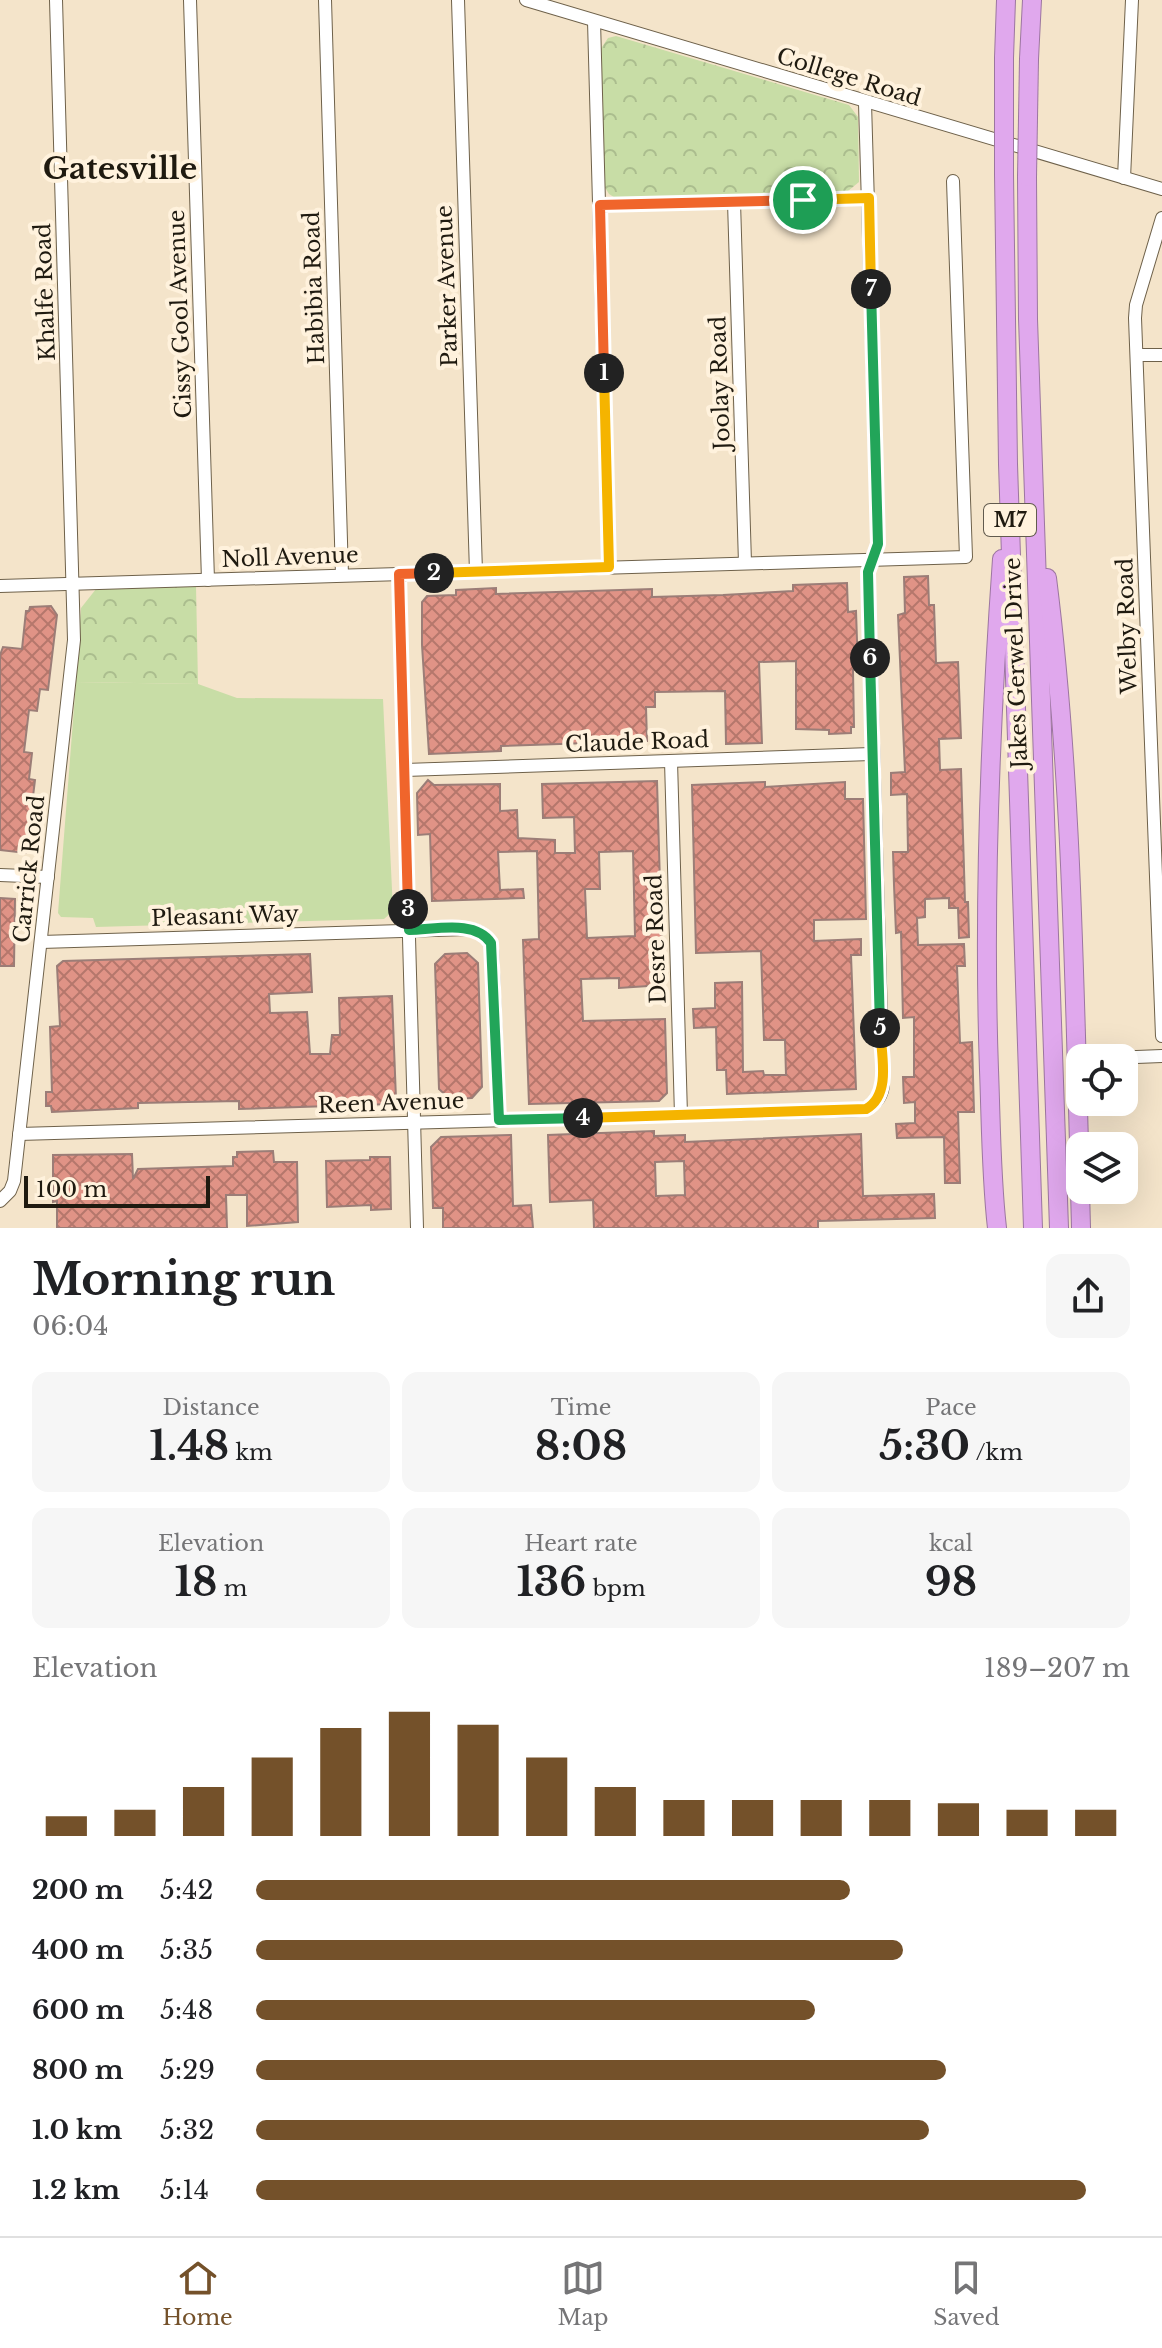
<!DOCTYPE html>
<meta charset="utf-8">
<style>
body{margin:0;font-family:"Libre Baskerville",serif;background:#f6f6f6;color:#202124;height:100vh;display:flex;flex-direction:column;font-size:30px;white-space:nowrap}
*{box-sizing:border-box;margin:0}
p{font-size:26px;color:#757577}
.icon{flex:none;width:44px;height:44px;fill:none;stroke:currentColor;stroke-width:2;stroke-linecap:round;stroke-linejoin:round}
.map{position:relative;height:1228px;overflow:hidden}
.drawer{display:flex;flex-direction:column;background:#fff;flex:1}
.drawer>*{flex:none}
.controls{position:absolute;left:1066px;top:1044px;display:grid;gap:16px}
.controls a{display:grid;place-items:center;width:72px;height:72px;border-radius:16px;background:#fff;box-shadow:0 8px 32px #0002;font-size:40px}
.scale{position:absolute;left:24px;bottom:20px;width:186px;box-sizing:border-box;padding-left:8px;border:4px solid #1f1a10;border-top:0;font-size:22px;line-height:28px;white-space:nowrap;color:#1f1a10;-webkit-text-stroke:6px #fff2dd;paint-order:stroke}
.pin{position:absolute;display:grid;place-items:center;width:68px;height:68px;color:#fff;margin:-34px;border:4px solid #fff;border-radius:50%;box-shadow:0 2px 8px #0007}
.km{position:absolute;width:40px;height:40px;margin:-20px;border-radius:50%;background:#222;color:#fff;font-size:22px;line-height:40px;text-align:center}
.round{display:grid;place-items:center;flex:none;width:84px;height:84px;border-radius:16px;background:#f6f6f6}
.headline{display:flex;align-items:center;justify-content:space-between;height:136px;padding:0 32px}
h1{font-size:44px;font-weight:700;line-height:60px}
.metrics{display:grid;grid-template-columns:repeat(3,1fr);gap:12px;height:136px;padding:8px 32px}
.metrics div{display:grid;align-content:center;border-radius:16px;background:#f6f6f6;text-align:center}
.metrics b{font-size:40px;font-weight:700}
.metrics small{font-size:22px;font-weight:400}
.metrics p{font-size:22px}
.chart{height:224px;padding:16px 32px}
.chart p{display:flex;justify-content:space-between}
.chart svg{width:100%;height:144px;margin-top:8px;stroke:#74512a;stroke-width:6}
ul{padding:0 32px;list-style:none;font-size:26px}
li{display:grid;grid-template-columns:128px 96px 1fr;align-items:center;height:60px}
li i{height:20px;border-radius:10px;background:#74512a}
.tab-bar{display:flex;justify-content:space-around;align-items:center;height:112px;border-top:2px solid #e0e0e0;background:#fff;font-size:22px;color:#757577}
.tab-bar a{display:grid;justify-items:center;gap:4px}
.tab-bar .active{color:#74512a}
.map>svg:first-child{display:block}
.park{fill:url(#park-crowns)}
.garden{fill:#c8dda6}
.building{fill:url(#building-cross-hatch);stroke:#9b7d77;stroke-width:2;fill-rule:evenodd}
.lines{fill:none;stroke-linecap:round;stroke-linejoin:round}
.minor-casing{stroke:#6e614a;stroke-width:14}
.highway-casing{stroke:#9c76a0;stroke-width:20}
.minor{stroke:#fff;stroke-width:12}
.highway{stroke:#e0a8ed;stroke-width:18}
.highway-bridge-casing{stroke:#9c76a0;stroke-width:20;stroke-linecap:butt}
.highway-bridge{stroke:#e0a8ed;stroke-width:18}
.split-1-casing{stroke:#fff;stroke-width:16}
.split-2-casing{stroke:#fff;stroke-width:16}
.split-3-casing{stroke:#fff;stroke-width:16}
.split-4-casing{stroke:#fff;stroke-width:16}
.split-5-casing{stroke:#fff;stroke-width:16}
.split-6-casing{stroke:#fff;stroke-width:16}
.split-7-casing{stroke:#fff;stroke-width:16}
.split-8-casing{stroke:#fff;stroke-width:16}
.split-1{stroke:#f0652b;stroke-width:10}
.split-2{stroke:#f5b400;stroke-width:10}
.split-3{stroke:#f0652b;stroke-width:10}
.split-4{stroke:#22a559;stroke-width:10}
.split-5{stroke:#f5b400;stroke-width:10}
.split-6{stroke:#22a559;stroke-width:10}
.split-7{stroke:#22a559;stroke-width:10}
.split-8{stroke:#f5b400;stroke-width:10}
.labels{text-anchor:middle;dominant-baseline:central;stroke-width:8;stroke-linejoin:round;paint-order:stroke}
.shield{fill:#fff2dd;stroke:#625b4e;stroke-width:2}
.shield-label{font-size:20px;font-weight:bold;fill:#1f1a10}
.street-label{font-size:22px;fill:#1f1a10;stroke:#fff2dd}
.district-label{font-size:30px;font-weight:bold;fill:#1f1a10;stroke:#fff2dd}
</style>
<div class="map">
<svg width="1162" height="1228" viewBox="0 0 1162 1228">
<defs>
<pattern id="park-crowns" width="20" height="18" patternUnits="userSpaceOnUse" patternTransform="scale(2)"><rect width="20" height="18" fill="#c8dda6"/><path d="M2 6a3 3 0 1 1 6 0M12 15a3 3 0 1 1 6 0" fill="none" stroke="#abbd8e"/></pattern>
<pattern id="building-cross-hatch" width="8" height="8" patternUnits="userSpaceOnUse" patternTransform="scale(2)"><rect width="8" height="8" fill="#e09386"/><path d="M0 0l8 8M0 8l8-8" fill="none" stroke="#b5776c"/></pattern>
</defs>
<rect width="100%" height="100%" fill="#f4e4ca"/>
<g class="park">
<polygon points="616,36 849,105 858,117 859,182 848,191 617,199 609,194 604,186 600,50 608,38"/>
<polygon points="196,586 198,684 76,682 81,608 96,589"/>
</g>
<polygon class="garden" points="76,682 198,684 237,698 383,699 393,911 384,919 96,927 93,918 61,917 58,913"/>
<g class="building">
<polygon points="928,576 929,605 934,605 936,663 958,662 961,738 939,739 940,770 961,769 965,902 968,902 969,937 959,938 958,908 949,908 949,898 925,899 925,917 917,918 918,945 964,944 965,966 957,966 960,1043 972,1042 974,1112 958,1112 960,1183 945,1183 944,1137 897,1138 896,1124 915,1123 915,1102 904,1103 903,1077 914,1077 914,1017 903,1018 901,932 896,933 894,885 893,852 908,852 907,794 891,795 891,773 905,772 898,615 905,613 904,577"/>
<polygon points="847,583 848,612 856,611 858,670 853,670 854,727 851,727 851,733 829,734 829,730 796,729 796,661 759,662 762,743 726,744 725,691 655,692 655,707 646,707 647,741 501,746 501,751 429,754 422,645 422,602 427,596 456,595 456,590 496,588 496,594 652,589 652,597 723,595 793,591 793,585"/>
<polygon points="51,606 57,615 48,690 40,689 37,711 29,710 24,752 32,753 29,779 35,780 26,853 0,850 0,655 3,647 22,649 26,611 29,611 30,607"/>
<path d="M428,780L434,785L500,784V811L517,810L518,838L555,840V853H575L574,817L543,818L542,784L657,781L663,985L619,988V978L581,979L583,1021L665,1019L667,1093L659,1101L529,1104L523,940L539,939L537,851L498,852L500,890L523,889L524,898L432,901L430,834L418,835L417,793ZM633,851L635,936L587,938L585,889H600L599,852Z"/>
<polygon points="765,782 765,787 845,782 845,799 863,799 866,919 814,920 814,941 861,939 861,955 851,955 856,1089 727,1094 726,1070 717,1070 716,1027 694,1028 693,1009 715,1008 715,983 742,982 743,1072 763,1071 764,1075 786,1075 785,1040 764,1040 761,951 696,953 692,785"/>
<polygon points="0,898 15,899 14,966 0,966"/>
<polygon points="467,953 478,963 482,1087 472,1098 450,1099 439,1089 435,964 445,954"/>
<polygon points="310,954 312,992 269,994 270,1013 307,1012 310,1054 330,1054 332,1035 340,1035 339,998 392,996 396,1099 391,1104 239,1109 239,1101 138,1103 138,1108 52,1112 51,1106 46,1106 46,1092 52,1092 50,1027 60,1026 57,966 63,961"/>
<path d="M654,1131V1136L685,1135V1142L861,1134L863,1196L934,1194L935,1218L818,1221V1228H594L593,1200L550,1202L548,1135ZM684,1161L685,1195L656,1196L655,1162Z"/>
<polygon points="511,1135 513,1206 531,1205 533,1228 443,1228 443,1208 433,1208 431,1147 441,1137"/>
<polygon points="273,1151 274,1162 297,1162 298,1222 247,1226 247,1195 226,1195 227,1228 57,1228 57,1201 53,1202 53,1155 132,1154 133,1179 138,1169 233,1166 233,1157 237,1157 237,1152"/>
<polygon points="370,1157 390,1157 391,1209 371,1210 371,1205 327,1207 326,1161 370,1160"/>
</g>
<g class="lines">
<g class="minor-casing">
<g id="minor">
<polyline points="190,0 208,580"/>
<polyline points="325,0 342,575"/>
<polyline points="458,0 476,572"/>
<polyline points="526,0 1162,189"/>
<polyline points="594,21 609,567"/>
<polyline points="1124,178 1132,0"/>
<polyline points="734,202 745,563"/>
<polyline points="600,205 869,198"/>
<polyline points="1162,218 1136,305 1135,318 1162,1036"/>
<polyline points="1137,355 1162,355"/>
<polyline points="399,574 417,1228"/>
<polyline points="0,586 966,557 953,181"/>
<polyline points="671,761 681,1115"/>
<polyline points="405,770 871,754"/>
<polyline points="0,875 48,877"/>
<path d="M41,942L467,929C480,930 488,935 492,948L499,1120"/>
<polyline points="1111,1058 1162,1056"/>
<path d="M19,1134L860,1110C873,1107 881,1099 883,1086L868,572L878,544L865,103"/>
<polyline points="0,1201 10,1191 14,1181 74,640 56,0"/>
</g>
</g>
<g class="highway-casing">
<g id="highway">
<polyline points="1004,58 1006,0"/>
<polyline points="1029,59 1032,0"/>
<polyline points="1004,174 1008,464 1033,1228"/>
<polyline points="1027,177 1028,319 1059,1228"/>
<path d="M1047,578C1072,777 1074,978 1080,1179"/>
<polyline points="1080,1190 1081,1228"/>
<path d="M997,1228C991,1176 991,1122 989,1070C983,900 990,729 1002,559"/>
</g>
</g>
<use href="#minor" class="minor"/>
<use href="#highway" class="highway"/>
<g class="highway-bridge-casing">
<g id="highway-bridge">
<polyline points="1004,58 1004,174"/>
<polyline points="1027,177 1029,59"/>
</g>
</g>
<use href="#highway-bridge" class="highway-bridge"/>
</g>
<g class="lines">
<g class="split-1-casing">
<polyline id="split-1" points="604,373 600,205 803,200"/>
</g>
<g class="split-2-casing">
<polyline id="split-2" points="434,573 609,567 604,373"/>
</g>
<g class="split-3-casing">
<polyline id="split-3" points="408,909 399,574 434,573"/>
</g>
<g class="split-4-casing">
<path id="split-4" d="M408,909L409,930C434,930 475,919 491,943L499,1120L583,1118"/>
</g>
<g class="split-5-casing">
<path id="split-5" d="M583,1118L866,1109C892,1095 881,1053 880,1028"/>
</g>
<g class="split-6-casing">
<polyline id="split-6" points="870,658 880,1028"/>
</g>
<g class="split-7-casing">
<polyline id="split-7" points="870,658 868,572 878,544 871,289"/>
</g>
<g class="split-8-casing">
<polyline id="split-8" points="803,200 869,198 871,289"/>
</g>
<use href="#split-1" class="split-1"/>
<use href="#split-2" class="split-2"/>
<use href="#split-3" class="split-3"/>
<use href="#split-4" class="split-4"/>
<use href="#split-5" class="split-5"/>
<use href="#split-6" class="split-6"/>
<use href="#split-7" class="split-7"/>
<use href="#split-8" class="split-8"/>
</g>
<g class="labels">
<rect class="shield" x="984" y="504" width="52" height="32" rx="6"/>
<g class="shield-label">
<text x="1010" y="520">M7</text>
</g>
<g class="street-label">
<text transform="translate(849 77) rotate(17)">College Road</text>
<text transform="translate(447 286) rotate(-92)">Parker Avenue</text>
<text transform="translate(314 288) rotate(-92)">Habibia Road</text>
<text transform="translate(45 292) rotate(-92)">Khalfe Road</text>
<text transform="translate(180 314) rotate(-92)">Cissy Gool Avenue</text>
<text transform="translate(720 383) rotate(-92)">Joolay Road</text>
<text transform="translate(290 557) rotate(-2)">Noll Avenue</text>
<text transform="translate(1127 626) rotate(-92)">Welby Road</text>
<text transform="translate(1016 663) rotate(-92)">Jakes Gerwel Drive</text>
<text transform="translate(637 742) rotate(-2)">Claude Road</text>
<text transform="translate(29 869) rotate(-84)">Carrick Road</text>
<text transform="translate(225 916) rotate(-2)">Pleasant Way</text>
<text transform="translate(656 939) rotate(-92)">Desre Road</text>
<text transform="translate(391 1103) rotate(-2)">Reen Avenue</text>
</g>
<g class="district-label">
<text x="120" y="168">Gatesville</text>
</g>
</g>
</svg>
<div class="controls">
<a><svg class="icon" aria-label="locate" viewBox="0 0 24 24"><circle cx="12" cy="12" r="6"/><path d="M12 2v4M12 18v4M2 12h4M18 12h4"/></svg></a>
<a><svg class="icon" aria-label="layers" viewBox="0 0 24 24"><path d="M12 4l9 5-9 5-9-5zM3 14l9 5 9-5"/></svg></a>
</div>
<div class="scale">100 m</div>
<div class="pin" style="left:803px;top:200px;background:#1e9e55"><svg class="icon" aria-label="arrive" viewBox="0 0 24 24"><path d="M6 21V4h12l-3 4 3 4H6"/></svg></div>
<b class="km" style="left:604px;top:373px">1</b>
<b class="km" style="left:434px;top:573px">2</b>
<b class="km" style="left:408px;top:909px">3</b>
<b class="km" style="left:583px;top:1118px">4</b>
<b class="km" style="left:880px;top:1028px">5</b>
<b class="km" style="left:870px;top:658px">6</b>
<b class="km" style="left:871px;top:289px">7</b>
</div>
<section class="drawer">
<div class="headline"><div><h1>Morning run</h1><p>06:04</p></div><a class="round"><svg class="icon" aria-label="share" viewBox="0 0 24 24"><path d="M12 15V3M7 8l5-5 5 5M5 13v7h14v-7"/></svg></a></div>
<div class="metrics">
<div><p>Distance</p><b>1.48<small> km</small></b></div>
<div><p>Time</p><b>8:08</b></div>
<div><p>Pace</p><b>5:30<small> /km</small></b></div>
</div>
<div class="metrics">
<div><p>Elevation</p><b>18<small> m</small></b></div>
<div><p>Heart rate</p><b>136<small> bpm</small></b></div>
<div><p>kcal</p><b>98</b></div>
</div>
<div class="chart"><p><span>Elevation</span>189–207 m</p>
<svg viewBox="0 0 160 44" preserveAspectRatio="none"><path d="M5 44V38M15 44V36M25 44V29M35 44V20M45 44V11M55 44V6M65 44V10M75 44V20M85 44V29M95 44V33M105 44V33M115 44V33M125 44V33M135 44V34M145 44V36M155 44V36"/></svg>
</div>
<ul>
<li><b>200 m</b>5:42<i style="width:68%"></i></li>
<li><b>400 m</b>5:35<i style="width:74%"></i></li>
<li><b>600 m</b>5:48<i style="width:64%"></i></li>
<li><b>800 m</b>5:29<i style="width:79%"></i></li>
<li><b>1.0 km</b>5:32<i style="width:77%"></i></li>
<li><b>1.2 km</b>5:14<i style="width:95%"></i></li>
</ul>
</section>
<nav class="tab-bar">
<a class="active"><svg class="icon" aria-label="home" viewBox="0 0 24 24"><path d="M3 11l9-7 9 7M6 9v11h12V9"/></svg>Home</a>
<a><svg class="icon" aria-label="map" viewBox="0 0 24 24"><path d="M3 6l6-2 6 2 6-2v14l-6 2-6-2-6 2zM9 4v14M15 6v14"/></svg>Map</a>
<a><svg class="icon" aria-label="saved" viewBox="0 0 24 24"><path d="M7 4h10v16l-5-4-5 4z"/></svg>Saved</a>
</nav>
